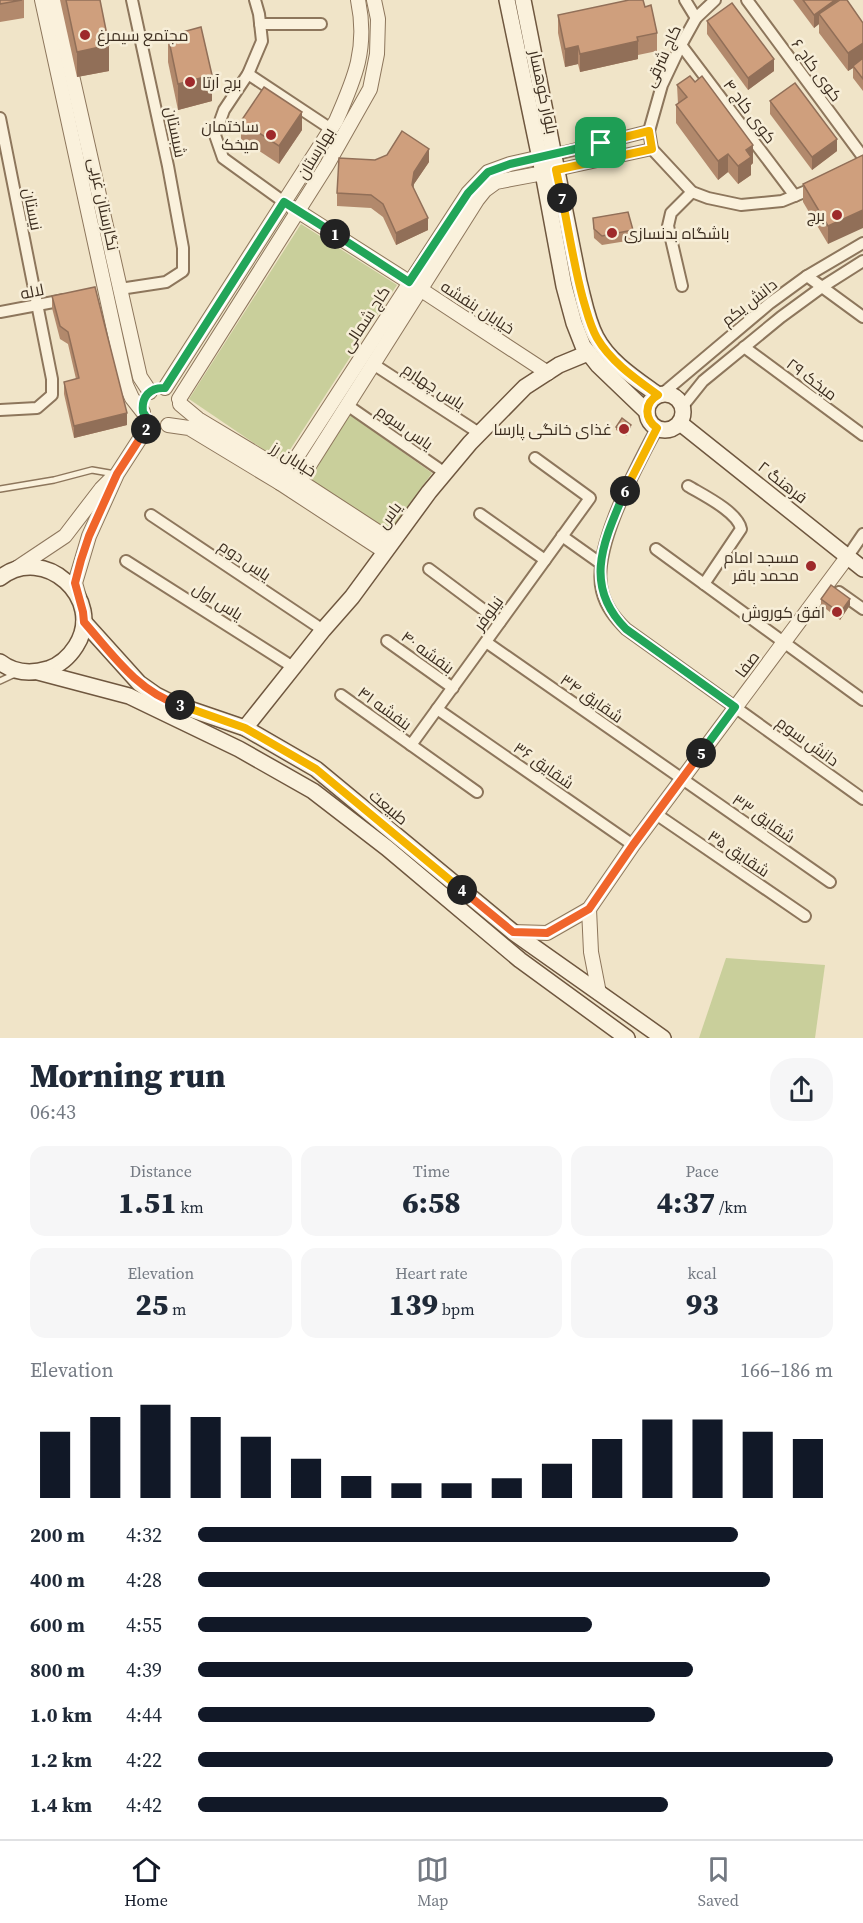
<!DOCTYPE html>
<meta charset="utf-8">
<style>
body{margin:0;font-family:"Source Serif 4",Cairo,serif;background:#f6f6f7;color:#1f2937;height:100vh;display:flex;flex-direction:column;font-size:22px;white-space:nowrap}
*{box-sizing:border-box;margin:0}
p{font-size:20px;color:#747a83}
.icon{flex:none;width:33px;height:33px;fill:none;stroke:currentColor;stroke-width:2;stroke-linecap:round;stroke-linejoin:round}
.map{position:relative;height:1038px;overflow:hidden}
.details{display:flex;flex-direction:column;background:#fff;flex:1}
.details>*{flex:none}
.pin{position:absolute;display:grid;place-items:center;width:51px;height:51px;color:#fff;margin:-26px;border-radius:12px;box-shadow:0 3px 9px #0006}
.km{position:absolute;width:30px;height:30px;margin:-15px;border-radius:50%;background:#222;color:#fff;font-size:16px;line-height:30px;text-align:center}
.round{display:grid;place-items:center;flex:none;width:63px;height:63px;border-radius:24px;background:#f6f6f7}
.head{display:flex;align-items:center;justify-content:space-between;height:102px;padding:0 30px}
h1{font-size:33px;font-weight:800;line-height:45px}
.metrics{display:grid;grid-template-columns:repeat(3,1fr);gap:9px;height:102px;padding:6px 30px}
.metrics div{display:grid;align-content:center;border-radius:15px;background:#f6f6f7;text-align:center}
.metrics b{font-size:30px;font-weight:800}
.metrics small{font-size:16px;font-weight:400}
.metrics p{font-size:16px}
.chart{height:168px;padding:12px 30px}
.chart p{display:flex;justify-content:space-between}
.chart svg{width:100%;height:108px;margin-top:6px;stroke:#111827;stroke-width:6}
ul{padding:0 30px;list-style:none;font-size:20px}
li{display:grid;grid-template-columns:96px 72px 1fr;align-items:center;height:45px}
li i{height:15px;border-radius:8px;background:#111827}
.tab-bar{display:flex;justify-content:space-around;align-items:center;height:84px;border-top:2px solid #e0e1e3;background:#fff;font-size:16px;color:#747a83}
.tab-bar a{display:grid;justify-items:center;gap:3px}
.tab-bar .active{color:#111827}
.map>svg:first-child{display:block}
.green{fill:#c9cf9b}
.lines{fill:none;stroke-linecap:round;stroke-linejoin:round}
.service-casing{stroke:#8d765c;stroke-width:8}
.minor-casing{stroke:#8d765c;stroke-width:14}
.tertiary-casing{stroke:#8d765c;stroke-width:16}
.secondary-casing{stroke:#6f573f;stroke-width:18}
.service{stroke:#faf1dc;stroke-width:5}
.minor{stroke:#faf1dc;stroke-width:10}
.tertiary{stroke:#faf1dc;stroke-width:14}
.secondary{stroke:#faf1dc;stroke-width:15}
.wall{fill:#b2896c}
.shaded-wall{fill:#916f58}
.building{fill:#cf9f7d;stroke:#916f58;stroke-width:1.5}
.split-1-casing{stroke:#fff;stroke-width:12}
.split-2-casing{stroke:#fff;stroke-width:12}
.split-3-casing{stroke:#fff;stroke-width:12}
.split-4-casing{stroke:#fff;stroke-width:12}
.split-5-casing{stroke:#fff;stroke-width:12}
.split-6-casing{stroke:#fff;stroke-width:12}
.split-7-casing{stroke:#fff;stroke-width:12}
.split-8-casing{stroke:#fff;stroke-width:12}
.split-1{stroke:#22a559;stroke-width:8}
.split-2{stroke:#22a559;stroke-width:8}
.split-3{stroke:#f0652b;stroke-width:8}
.split-4{stroke:#f5b400;stroke-width:8}
.split-5{stroke:#f0652b;stroke-width:8}
.split-6{stroke:#22a559;stroke-width:8}
.split-7{stroke:#f5b400;stroke-width:8}
.split-8{stroke:#f5b400;stroke-width:8}
.poi-dot{fill:#9e2a2b;stroke:#f7eed8;stroke-width:2}
.labels{text-anchor:middle;dominant-baseline:central;stroke-width:5;stroke-linejoin:round;paint-order:stroke}
.poi-label{font-size:16px;fill:#3d2e20;stroke:#f7eed8;text-anchor:end}
.street-label{font-size:16px;fill:#3d2e20;stroke:#f7eed8}
</style>
<div class="map">
<svg width="863" height="1038" viewBox="0 0 863 1038">
<rect width="100%" height="100%" fill="#f0e4c8"/>
<g class="green">
<polygon points="301,224 397,285 282,462 189,399"/>
<polygon points="348,413 432,473 389,532 310,480"/>
<polygon points="726,958 825,965 815,1038 699,1038"/>
</g>
<g class="lines">
<g class="service-casing">
<g id="service">
<polyline points="0,489 54,480 92,470 115,474"/>
<polyline points="0,681 15,674"/>
</g>
</g>
<g class="minor-casing">
<g id="minor">
<polyline points="255,0 259,14 262,41 248,74 224,110 215,135 223,158 284,202"/>
<polyline points="685,0 696,18"/>
<polyline points="747,0 863,157"/>
<polyline points="260,24 321,24"/>
<polyline points="681,45 795,196"/>
<polyline points="248,74 331,129"/>
<polyline points="0,118 52,379 52,395 37,408 0,410"/>
<polyline points="652,149 692,192 708,198 741,205 782,201 814,188"/>
<polyline points="652,149 649,131 662,85 681,45 696,18 715,0"/>
<polyline points="553,155 649,131"/>
<polyline points="556,170 652,149"/>
<polyline points="807,276 863,317"/>
<polyline points="682,286 668,226 671,213 692,192"/>
<polyline points="120,289 166,282 183,271 183,248 168,166 132,0"/>
<polyline points="0,312 64,300"/>
<polyline points="744,347 863,435"/>
<polyline points="373,364 479,433"/>
<polyline points="662,394 770,303 807,276 863,243"/>
<polyline points="347,405 445,473"/>
<polyline points="683,406 703,381 781,317 822,287 863,261"/>
<path d="M657,428C637,467 591,548 602,591C606,607 615,618 626,629L863,799"/>
<path d="M688,486C703,495 738,512 741,529L704,584"/>
<polyline points="480,514 545,560"/>
<polyline points="151,515 323,630"/>
<polyline points="562,536 600,563"/>
<polyline points="656,549 863,700"/>
<polyline points="848,556 863,534"/>
<polyline points="126,561 293,667"/>
<polyline points="429,569 500,622"/>
<polyline points="839,592 863,609"/>
<polyline points="387,641 453,688"/>
<polyline points="486,642 830,882"/>
<polyline points="341,695 477,792"/>
<polyline points="437,709 633,845"/>
<polyline points="411,745 590,498 535,458"/>
<polyline points="656,814 805,916"/>
</g>
</g>
<g class="tertiary-casing">
<g id="tertiary">
<polyline points="42,0 126,385 132,398 143,412"/>
<polyline points="55,0 140,377 150,392"/>
<polyline points="293,208 420,289 548,373"/>
<path d="M165,388L336,121C355,78 368,48 358,0"/>
<polyline points="179,399 327,165 370,89 377,54 378,19 374,0"/>
<polyline points="180,404 198,419 286,472 392,541"/>
<polyline points="168,425 189,428 280,483 384,551"/>
<polyline points="280,483 468,193 488,172 510,164 550,155"/>
<polyline points="293,491 477,200 485,190 496,182 554,171"/>
<polyline points="17,568 65,536 101,489 111,479"/>
<polyline points="79,597 75,583 89,536 117,474 150,423"/>
<polyline points="589,909 591,952 599,993"/>
<polyline points="513,932 547,933 589,909 633,845 848,556"/>
</g>
</g>
<g class="secondary-casing">
<g id="secondary">
<polyline points="507,0 543,173 564,286 574,323 583,346 598,365 647,412"/>
<path d="M523,0L579,282C584,301 587,320 596,337C609,362 636,379 658,395"/>
<circle cx="665" cy="412" r="18"/>
<polyline points="680,423 863,569"/>
<path d="M0,578C44,543 106,599 76,646C69,657 60,665 48,669C31,674 14,673 0,662"/>
<polyline points="84,622 139,683 156,695 172,703 245,728 316,769 513,932 663,1038"/>
<polyline points="38,672 129,696 239,749 313,791 387,848 520,960 627,1038"/>
<polyline points="245,728 323,630 352,597 429,492 470,443 525,387 559,365 588,353"/>
</g>
</g>
<use href="#service" class="service"/>
<use href="#minor" class="minor"/>
<use href="#tertiary" class="tertiary"/>
<use href="#secondary" class="secondary"/>
</g>
<g class="wall">
<polygon points="0,0 24,0 24,18 0,22"/>
<polygon points="60,0 100,0 109,71 77,77"/>
<polygon points="793,0 847,0 863,23 863,91 853,78 853,68 848,71 819,33 819,24 814,28"/>
<polygon points="645,7 657,33 657,51 638,55 638,59 580,72 578,64 565,67 558,33 558,15"/>
<polygon points="707,21 774,71 748,90 707,34"/>
<polygon points="168,36 212,101 178,110 168,62"/>
<polygon points="677,85 753,163 751,165 751,175 738,184 728,172 718,180 676,123 676,105 678,104"/>
<polygon points="770,101 837,151 812,170 770,114"/>
<polygon points="241,121 302,130 279,164 241,139"/>
<polygon points="863,155 828,244 803,202 803,184"/>
<polygon points="429,162 414,184 413,188 428,230 396,245 383,217 371,208 337,206 337,193"/>
<polygon points="593,218 633,230 633,240 602,245 594,238"/>
<polygon points="52,296 127,425 74,438 64,394 64,382 76,379 68,344 60,339 52,308"/>
<polygon points="616,427 631,428 626,436 616,430"/>
<polygon points="821,599 850,605 840,620 821,605"/>
</g>
<g class="shaded-wall">
<polygon points="835,0 839,0 819,14 819,24 814,28 814,15"/>
<polygon points="638,41 638,59 580,72 580,54"/>
<polygon points="863,43 863,61 853,66 853,68 848,71 848,53"/>
<polygon points="109,45 109,71 77,77 77,52"/>
<polygon points="578,46 578,64 565,67 565,49"/>
<polygon points="774,59 774,71 748,90 748,78"/>
<polygon points="212,75 212,101 178,110 178,84"/>
<polygon points="302,112 302,130 279,164 279,146"/>
<polygon points="837,139 837,151 812,170 812,157"/>
<polygon points="753,145 753,163 751,165 751,175 738,184 738,166 746,150"/>
<polygon points="429,149 429,162 414,184 412,197 412,185 414,172"/>
<polygon points="728,154 728,172 718,180 718,161"/>
<polygon points="863,210 863,228 828,244 828,226"/>
<polygon points="428,218 428,230 396,245 396,233"/>
<polygon points="127,413 127,425 74,438 74,426"/>
<polygon points="631,425 631,428 626,436 626,433"/>
<polygon points="850,599 850,605 840,620 840,613"/>
</g>
<g class="building">
<polygon points="0,0 22,0 0,4"/>
<polygon points="66,0 100,0 109,45 77,52"/>
<polygon points="629,0 643,0 645,7 651,5 657,33 637,37 638,41 580,54 578,46 565,49 558,15"/>
<polygon points="803,0 835,0 814,15"/>
<polygon points="840,0 847,0 863,23 863,43 848,53 819,14"/>
<polygon points="732,3 774,59 748,78 707,21"/>
<polygon points="201,27 212,75 178,84 168,36"/>
<polygon points="863,58 863,79 853,66"/>
<polygon points="690,76 695,82 702,76 753,145 746,150 751,157 738,166 728,154 718,161 676,105 687,97 677,85"/>
<polygon points="795,83 837,139 812,157 770,101"/>
<polygon points="264,87 302,112 279,146 241,121"/>
<polygon points="402,131 429,149 414,172 412,185 428,218 396,233 383,204 371,195 337,193 339,158 375,160 387,155"/>
<polygon points="863,155 863,210 828,226 803,184"/>
<polygon points="628,212 633,230 602,236 594,229 593,218"/>
<polygon points="95,287 127,413 74,426 64,382 79,378 68,332 60,326 52,296"/>
<polygon points="622,418 631,425 626,433 616,427"/>
<polygon points="831,585 850,599 840,613 821,599"/>
</g>
<g class="lines">
<g class="split-1-casing">
<polyline id="split-1" points="335,234 409,282 468,193 488,172 510,164 601,143"/>
</g>
<g class="split-2-casing">
<path id="split-2" d="M146,429L150,423L143,412C141,397 150,387 165,388L284,202L335,234"/>
</g>
<g class="split-3-casing">
<path id="split-3" d="M146,429L117,474L89,536L81,560L75,583L83,612L84,622C112,654 138,692 180,705"/>
</g>
<g class="split-4-casing">
<polyline id="split-4" points="180,705 245,728 316,769 462,890"/>
</g>
<g class="split-5-casing">
<polyline id="split-5" points="462,890 513,932 547,933 589,909 633,845 701,753"/>
</g>
<g class="split-6-casing">
<path id="split-6" d="M625,491C604,541 582,585 626,629L735,707L701,753"/>
</g>
<g class="split-7-casing">
<path id="split-7" d="M562,198C569,232 574,266 583,299C587,312 590,326 597,338C611,362 636,379 658,395C644,403 644,419 657,428L625,491"/>
</g>
<g class="split-8-casing">
<polyline id="split-8" points="562,198 556,170 652,149 649,131 601,143"/>
</g>
<use href="#split-1" class="split-1"/>
<use href="#split-2" class="split-2"/>
<use href="#split-3" class="split-3"/>
<use href="#split-4" class="split-4"/>
<use href="#split-5" class="split-5"/>
<use href="#split-6" class="split-6"/>
<use href="#split-7" class="split-7"/>
<use href="#split-8" class="split-8"/>
</g>
<g class="poi-dot">
<circle cx="85" cy="35" r="6"/>
<circle cx="190" cy="82" r="6"/>
<circle cx="271" cy="135" r="6"/>
<circle cx="837" cy="215" r="6"/>
<circle cx="612" cy="233" r="6"/>
<circle cx="624" cy="429" r="6"/>
<circle cx="811" cy="566" r="6"/>
<circle cx="837" cy="612" r="6"/>
</g>
<g class="labels">
<g class="poi-label">
<text x="97" y="35" text-anchor="start">مجتمع سیمرغ</text>
<text x="202" y="82" text-anchor="start">برج آرتا</text>
<text x="259" y="126">ساختمان<tspan x="259" dy="18">میخک</tspan></text>
<text x="825" y="215">برج</text>
<text x="624" y="233" text-anchor="start">باشگاه بدنسازی</text>
<text x="612" y="429">غذای خانگی پارسا</text>
<text x="799" y="557">مسجد امام<tspan x="799" dy="18">محمد باقر</tspan></text>
<text x="825" y="612">افق کوروش</text>
</g>
<g class="street-label">
<text transform="translate(662 56) rotate(-65)">کاج شرقی</text>
<text transform="translate(817 70) rotate(54)">کوی کاج ۶</text>
<text transform="translate(544 92) rotate(78)">بلوار کوهسار</text>
<text transform="translate(750 111) rotate(53)">کوی کاج ۴</text>
<text transform="translate(176 132) rotate(78)">شبستان</text>
<text transform="translate(315 153) rotate(-59)">بهارستان</text>
<text transform="translate(104 204) rotate(78)">نگارستان غربی</text>
<text transform="translate(33 209) rotate(79)">نیستان</text>
<text transform="translate(32 291) rotate(-11)">لاله</text>
<text transform="translate(749 302) rotate(-38)">دانش یکم</text>
<text transform="translate(478 307) rotate(33)">خیابان بنفشه</text>
<text transform="translate(365 319) rotate(-57)">کاج شمالی</text>
<text transform="translate(812 379) rotate(37)">میخک ۲۹</text>
<text transform="translate(434 386) rotate(33)">یاس چهارم</text>
<text transform="translate(405 427) rotate(35)">یاس سوم</text>
<text transform="translate(294 459) rotate(32)">خیابان رز</text>
<text transform="translate(783 482) rotate(38)">فرهنگ ۲</text>
<text transform="translate(389 515) rotate(-53)">یاس</text>
<text transform="translate(245 560) rotate(34)">یاس دوم</text>
<text transform="translate(218 601) rotate(32)">یاس اول</text>
<text transform="translate(488 613) rotate(-54)">نیلوفر</text>
<text transform="translate(428 652) rotate(36)">بنفشه ۴۰</text>
<text transform="translate(747 664) rotate(-53)">صفا</text>
<text transform="translate(592 698) rotate(35)">شقایق ۳۴</text>
<text transform="translate(385 708) rotate(36)">بنفشه ۴۱</text>
<text transform="translate(808 741) rotate(36)">دانش سوم</text>
<text transform="translate(544 765) rotate(35)">شقایق ۳۶</text>
<text transform="translate(389 807) rotate(40)">طبیعت</text>
<text transform="translate(764 818) rotate(35)">شقایق ۳۳</text>
<text transform="translate(739 853) rotate(34)">شقایق ۳۵</text>
</g>
</g>
</svg>
<div class="pin" style="left:601px;top:143px;background:#1e9e55"><svg class="icon" aria-label="arrive" viewBox="0 0 24 24"><path d="M6 21V4h12l-3 4 3 4H6"/></svg></div>
<b class="km" style="left:335px;top:234px">1</b>
<b class="km" style="left:146px;top:429px">2</b>
<b class="km" style="left:180px;top:705px">3</b>
<b class="km" style="left:462px;top:890px">4</b>
<b class="km" style="left:701px;top:753px">5</b>
<b class="km" style="left:625px;top:491px">6</b>
<b class="km" style="left:562px;top:198px">7</b>
</div>
<section class="details">
<div class="head"><div><h1>Morning run</h1><p>06:43</p></div><a class="round"><svg class="icon" aria-label="share" viewBox="0 0 24 24"><path d="M12 15V3M7 8l5-5 5 5M5 13v7h14v-7"/></svg></a></div>
<div class="metrics">
<div><p>Distance</p><b>1.51<small> km</small></b></div>
<div><p>Time</p><b>6:58</b></div>
<div><p>Pace</p><b>4:37<small> /km</small></b></div>
</div>
<div class="metrics">
<div><p>Elevation</p><b>25<small> m</small></b></div>
<div><p>Heart rate</p><b>139<small> bpm</small></b></div>
<div><p>kcal</p><b>93</b></div>
</div>
<div class="chart"><p><span>Elevation</span>166–186 m</p>
<svg viewBox="0 0 160 44" preserveAspectRatio="none"><path d="M5 44V17M15 44V11M25 44V6M35 44V11M45 44V19M55 44V28M65 44V35M75 44V38M85 44V38M95 44V36M105 44V30M115 44V20M125 44V12M135 44V12M145 44V17M155 44V20"/></svg>
</div>
<ul>
<li><b>200 m</b>4:32<i style="width:85%"></i></li>
<li><b>400 m</b>4:28<i style="width:90%"></i></li>
<li><b>600 m</b>4:55<i style="width:62%"></i></li>
<li><b>800 m</b>4:39<i style="width:78%"></i></li>
<li><b>1.0 km</b>4:44<i style="width:72%"></i></li>
<li><b>1.2 km</b>4:22<i style="width:100%"></i></li>
<li><b>1.4 km</b>4:42<i style="width:74%"></i></li>
</ul>
</section>
<nav class="tab-bar">
<a class="active"><svg class="icon" aria-label="home" viewBox="0 0 24 24"><path d="M3 11l9-7 9 7M6 9v11h12V9"/></svg>Home</a>
<a><svg class="icon" aria-label="map" viewBox="0 0 24 24"><path d="M3 6l6-2 6 2 6-2v14l-6 2-6-2-6 2zM9 4v14M15 6v14"/></svg>Map</a>
<a><svg class="icon" aria-label="saved" viewBox="0 0 24 24"><path d="M7 4h10v16l-5-4-5 4z"/></svg>Saved</a>
</nav>
